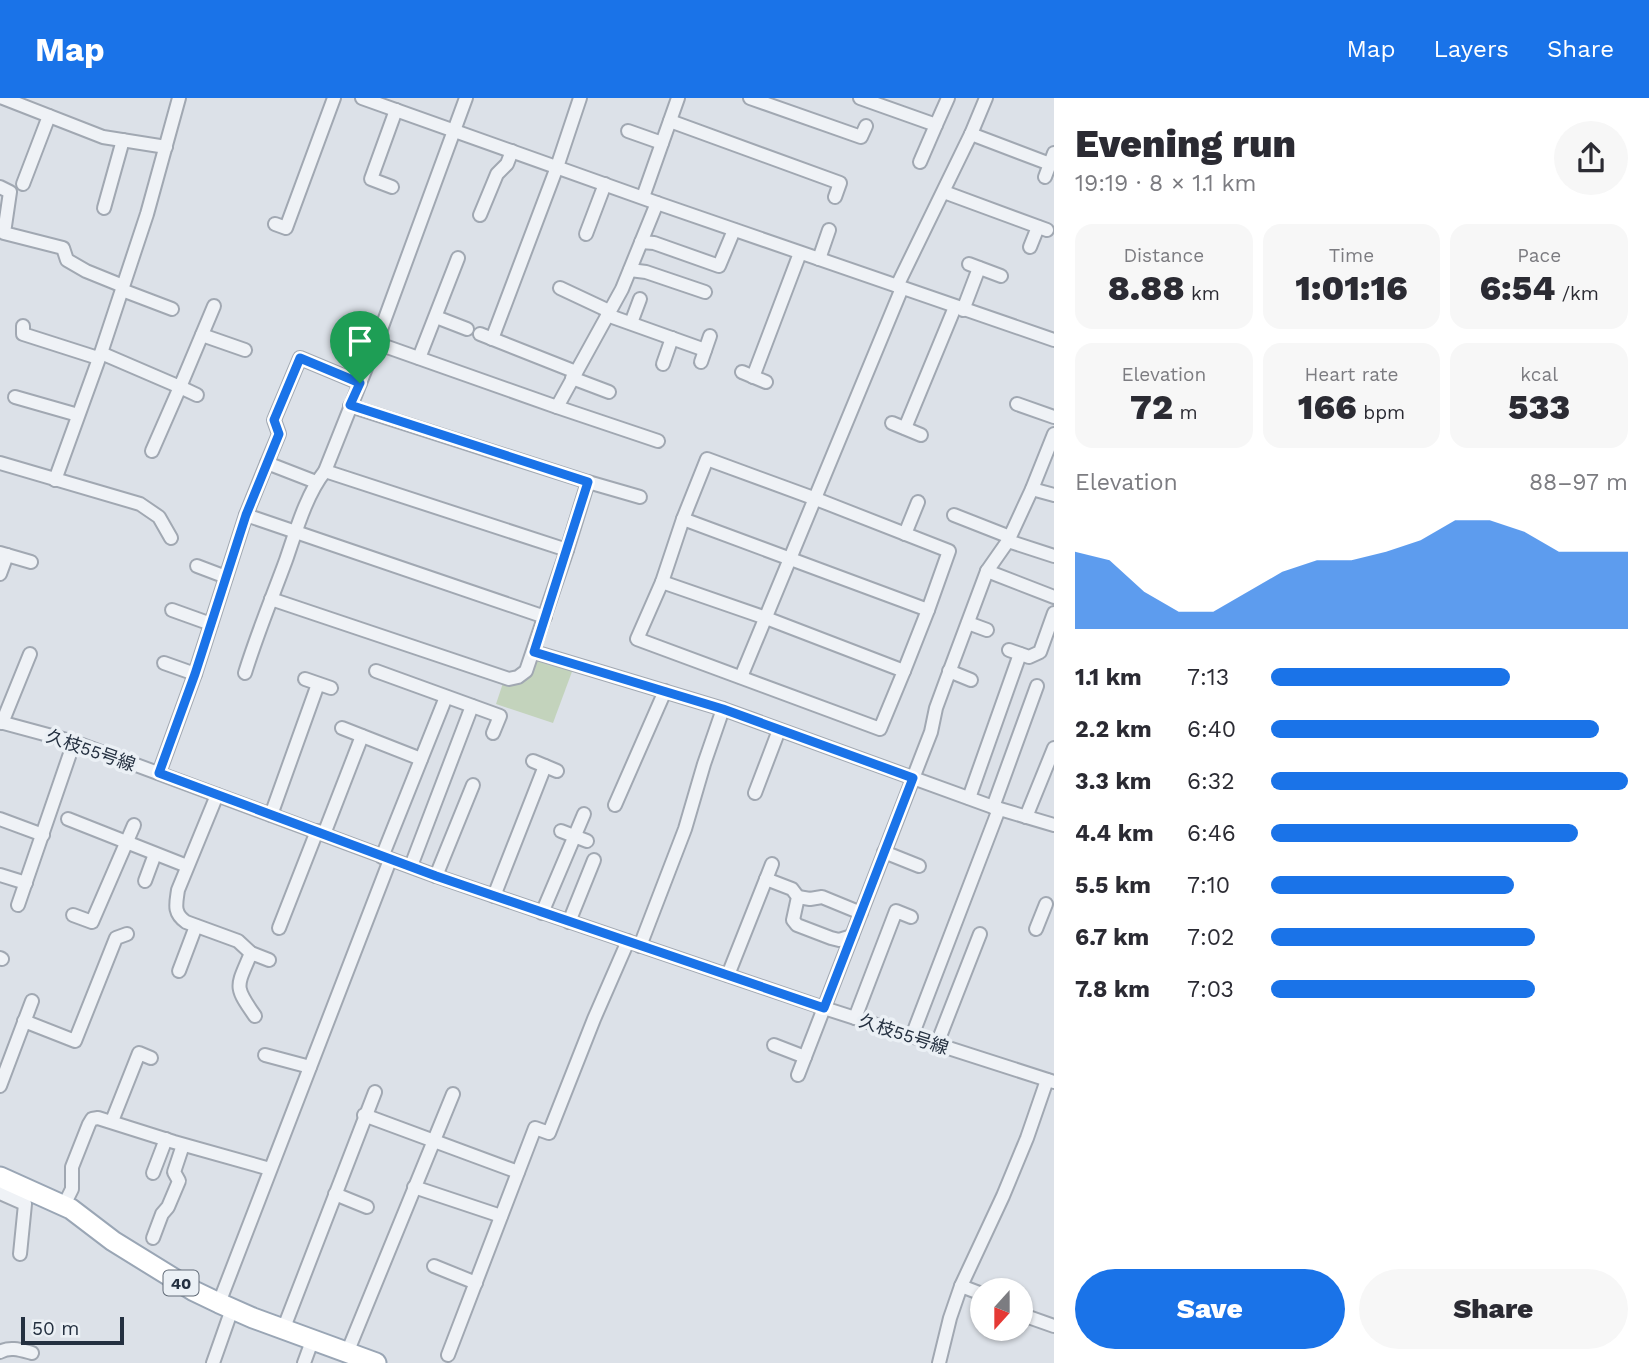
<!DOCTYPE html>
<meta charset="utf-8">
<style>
body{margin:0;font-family:"Work Sans","Noto Sans JP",sans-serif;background:#f7f7f7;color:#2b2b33;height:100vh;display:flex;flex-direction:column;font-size:26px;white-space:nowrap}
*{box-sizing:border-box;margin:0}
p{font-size:23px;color:#7c7c81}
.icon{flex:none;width:38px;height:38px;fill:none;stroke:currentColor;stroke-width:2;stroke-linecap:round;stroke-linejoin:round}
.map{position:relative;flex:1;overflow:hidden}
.side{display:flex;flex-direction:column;background:#fff;width:595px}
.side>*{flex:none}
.needle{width:46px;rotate:201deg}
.tools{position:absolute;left:970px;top:1180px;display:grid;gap:14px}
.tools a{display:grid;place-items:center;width:63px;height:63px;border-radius:50%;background:#fff;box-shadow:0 2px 5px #0004;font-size:35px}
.scale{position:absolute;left:21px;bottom:18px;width:103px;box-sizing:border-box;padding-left:7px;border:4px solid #243040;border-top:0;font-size:19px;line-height:24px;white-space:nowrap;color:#243040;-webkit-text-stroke:5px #ebf0f5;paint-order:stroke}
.pin{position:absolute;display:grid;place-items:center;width:60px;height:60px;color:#fff;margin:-72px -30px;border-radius:50% 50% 50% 0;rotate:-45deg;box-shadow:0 0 7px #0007}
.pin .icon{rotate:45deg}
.round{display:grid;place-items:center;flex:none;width:74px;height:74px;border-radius:37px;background:#f7f7f7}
.summary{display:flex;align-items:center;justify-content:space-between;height:119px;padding:0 21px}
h1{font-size:38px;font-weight:800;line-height:52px}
.figures{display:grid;grid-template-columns:repeat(3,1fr);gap:10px;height:119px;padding:7px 21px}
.figures div{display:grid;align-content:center;border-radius:18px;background:#f7f7f7;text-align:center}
.figures b{font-size:35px;font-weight:800}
.figures small{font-size:19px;font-weight:400}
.figures p{font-size:19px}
.chart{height:196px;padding:14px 21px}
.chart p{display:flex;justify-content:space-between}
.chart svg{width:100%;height:126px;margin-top:7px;fill:#1a73e8;opacity:.7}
.cta{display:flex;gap:14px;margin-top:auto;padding:14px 21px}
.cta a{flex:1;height:80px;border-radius:42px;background:#1a73e8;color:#fff;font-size:28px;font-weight:800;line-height:80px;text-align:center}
.cta a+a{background:#f7f7f7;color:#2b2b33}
ul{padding:0 21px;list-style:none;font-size:23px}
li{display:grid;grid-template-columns:112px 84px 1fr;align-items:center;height:52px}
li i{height:18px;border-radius:9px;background:#1a73e8}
header{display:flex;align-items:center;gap:42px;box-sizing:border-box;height:98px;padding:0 35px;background:#1a73e8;color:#fff}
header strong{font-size:33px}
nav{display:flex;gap:38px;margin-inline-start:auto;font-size:24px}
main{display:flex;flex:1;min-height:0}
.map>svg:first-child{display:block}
.green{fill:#c3d3bc}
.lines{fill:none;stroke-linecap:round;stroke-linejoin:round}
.minor-casing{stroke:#a1a8b2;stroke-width:16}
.primary-casing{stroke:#9aa6b5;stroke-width:23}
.minor{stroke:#eff2f6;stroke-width:12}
.primary{stroke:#fff;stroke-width:19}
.route-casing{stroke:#fff;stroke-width:14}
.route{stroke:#1a73e8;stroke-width:9}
.labels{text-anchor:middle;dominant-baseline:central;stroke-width:7;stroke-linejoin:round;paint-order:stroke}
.shield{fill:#ebf0f5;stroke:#606a76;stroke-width:2}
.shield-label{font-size:16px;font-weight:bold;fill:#243040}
.street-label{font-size:18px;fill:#243040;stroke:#ebf0f5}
</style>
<header>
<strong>Map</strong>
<nav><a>Map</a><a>Layers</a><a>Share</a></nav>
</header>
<main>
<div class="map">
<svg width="1054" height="1265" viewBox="0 0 1054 1265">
<rect width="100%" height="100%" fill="#dce1e8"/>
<polygon class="green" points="535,560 573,571 553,625 496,606 504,582"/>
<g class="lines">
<g class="minor-casing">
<g id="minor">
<polyline points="3,0 103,39 166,49"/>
<polyline points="362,0 657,105 1054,242"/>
<polyline points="750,0 861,39 866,28"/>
<polyline points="860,0 936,27 948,0"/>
<polyline points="670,23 840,85 835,99"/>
<polyline points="628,33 662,45"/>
<polyline points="971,36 1050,66"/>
<polyline points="920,64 936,27"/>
<polyline points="1045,79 1054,55"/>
<polyline points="23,86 49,18"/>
<polyline points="0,89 10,94 4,135 63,150 67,162 86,173 123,188"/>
<polyline points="392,89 371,81 396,12"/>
<polyline points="944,94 1047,132"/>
<polyline points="643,99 678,0"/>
<polyline points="104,110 123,42"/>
<polyline points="480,117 497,76 507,66 512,53"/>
<polyline points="275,126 286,130 334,0"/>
<polyline points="586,136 605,86"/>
<polyline points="641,144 654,145 719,168 734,132"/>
<polyline points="1030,149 1038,129"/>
<polyline points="819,161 829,132"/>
<polyline points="969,166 1001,178"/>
<polyline points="630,172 646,174 705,194"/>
<polyline points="897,188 971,36 986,0"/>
<polyline points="560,190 609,213"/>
<polyline points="122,192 172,211"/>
<polyline points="963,212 979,170"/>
<polyline points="607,217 705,252"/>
<polyline points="436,219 467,231"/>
<polyline points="631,225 640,201"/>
<polyline points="23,228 23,236 98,260"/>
<polyline points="480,236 576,274"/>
<polyline points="202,237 245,252"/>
<polyline points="492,241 557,69 580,0"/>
<polyline points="376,245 557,309 622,191 657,105"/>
<polyline points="101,255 180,289 214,208"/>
<polyline points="419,260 458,160"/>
<polyline points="701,264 710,238"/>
<polyline points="663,266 672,240"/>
<polyline points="742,274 766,284"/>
<polyline points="753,279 800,155"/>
<polyline points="572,280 609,294"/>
<polyline points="15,299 78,317"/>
<polyline points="1017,306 1054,319"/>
<polyline points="557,309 658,343"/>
<polyline points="892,325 921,337"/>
<polyline points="905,330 955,209"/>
<polyline points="152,353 180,289 197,297"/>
<polyline points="0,365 140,406 159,419 171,440"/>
<polyline points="267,365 279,336 274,322 300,260 360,285"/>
<polyline points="325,373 567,452"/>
<polyline points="55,382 101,255 147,116 179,0"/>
<polyline points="588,384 640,399"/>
<polyline points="1032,391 1054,397"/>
<polyline points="246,417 545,519"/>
<polyline points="954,417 1010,439"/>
<polyline points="683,421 707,361 816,401 949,453 928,512"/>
<polyline points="905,436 918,404"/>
<polyline points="1008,443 1054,458"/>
<polyline points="0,455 31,464"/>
<polyline points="197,468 226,479"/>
<polyline points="987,473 1054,499"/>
<polyline points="0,476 7,457"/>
<polygon points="662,484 766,520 904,573 880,631 637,541"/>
<polyline points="662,484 683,421 928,512 904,573"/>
<polyline points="271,501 509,581 518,579 526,573 567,452 588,384 350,308"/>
<polyline points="172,512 211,526"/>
<polyline points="968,525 987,532"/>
<polyline points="1009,552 1029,559 1040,554 1054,515"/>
<polyline points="534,554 723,611 993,709 1054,727"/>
<polyline points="164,565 195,576"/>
<polyline points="376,573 500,618 493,635"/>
<polyline points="949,573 971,582"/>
<path d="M245,575C257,536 272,500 286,462C296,433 306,397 325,373L376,245L466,0"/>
<polyline points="741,579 902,190"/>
<polyline points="305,581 331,590"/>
<polyline points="0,624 74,644 436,778 824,910 1054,984"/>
<polyline points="2,625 30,556"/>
<polyline points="342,630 421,661"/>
<polyline points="533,663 557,673"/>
<polyline points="159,675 195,576 246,417 267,365 316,384"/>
<polyline points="755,695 779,632"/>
<path d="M217,697L178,792C176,806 173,815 186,824L238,843L251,855L269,862"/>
<polyline points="969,700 1020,556"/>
<polyline points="615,707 665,593"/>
<polyline points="993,709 1037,588"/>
<polyline points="271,717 318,586"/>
<polyline points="1026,719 1054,650"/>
<polyline points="0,721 43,737"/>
<polyline points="68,721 187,768"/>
<polyline points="561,733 587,743"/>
<polyline points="324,736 362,638"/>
<polyline points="884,754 919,768"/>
<polyline points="382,759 446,599"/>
<polyline points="411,768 472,608"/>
<polyline points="0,777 26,785"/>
<polyline points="436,778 473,687"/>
<polyline points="766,781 792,791 798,799 793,822 797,827 831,840 839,842 852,838"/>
<polyline points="145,783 155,756"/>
<polyline points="494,798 545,668"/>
<polyline points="798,799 810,801 822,799 861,815"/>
<polyline points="18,807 74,644"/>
<polyline points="542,815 584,716"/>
<polyline points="73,817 92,824 134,727"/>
<polyline points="569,824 594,762"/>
<polyline points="279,830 317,733"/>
<polyline points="1036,831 1046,806"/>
<polyline points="640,848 685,731 704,666 723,611"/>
<path d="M251,855C237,889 233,887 255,918"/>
<polyline points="0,860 2,861"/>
<polyline points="179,873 196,828"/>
<polyline points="728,877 772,766"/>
<polyline points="855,920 896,813 911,819"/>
<polyline points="24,923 75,943 116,840 127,836"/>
<polyline points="912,938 999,711"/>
<polyline points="937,946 980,836"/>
<polyline points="774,947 805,959"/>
<polyline points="265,957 310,969"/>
<polyline points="798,977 931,634 936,610 947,580 987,473 1008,443 1032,391 1054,336"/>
<polyline points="0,988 32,903"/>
<polyline points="364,1017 518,1074"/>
<polyline points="112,1023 139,955 151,960"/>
<polyline points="153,1075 166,1041"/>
<polyline points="414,1089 501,1118"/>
<polyline points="0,1095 25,1106 20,1156"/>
<polyline points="335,1096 367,1109"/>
<polyline points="64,1107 72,1091 72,1069 89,1026 92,1021 98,1020 174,1044 270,1071"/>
<polyline points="153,1140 162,1116 168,1109 179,1083 174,1074 183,1047"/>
<polyline points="434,1168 476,1185"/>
<polyline points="961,1188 982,1196"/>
<polyline points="219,1205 390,762"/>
<polyline points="1020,1216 1054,1228"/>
<polyline points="283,1232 375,994"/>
<path d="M0,1254C10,1248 21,1252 32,1255"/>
<polyline points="347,1255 453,996"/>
<polyline points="448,1257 535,1030 549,1035 594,921 628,843"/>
<polyline points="213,1265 232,1211"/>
<polyline points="304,1265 312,1243"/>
<polyline points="939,1265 950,1220 961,1188 1003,1098 1027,1040 1047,982"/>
</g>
</g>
<g class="primary-casing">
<polyline id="primary" points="0,1079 71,1111 113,1143 194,1193 219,1205 253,1220 376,1265"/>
</g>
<use href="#minor" class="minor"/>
<use href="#primary" class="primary"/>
</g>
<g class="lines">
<g class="route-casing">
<polygon id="route" points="300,260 360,285 350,307 588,384 534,554 723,611 913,680 824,910 436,778 159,675 195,576 246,417 279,336 274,322"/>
</g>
<use href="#route" class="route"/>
</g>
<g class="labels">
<rect class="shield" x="163.5" y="1172.5" width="35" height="25" rx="5"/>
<g class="shield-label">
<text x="181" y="1185">40</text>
</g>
<g class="street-label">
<text transform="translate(91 652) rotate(19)">久枝55号線</text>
<text transform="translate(904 936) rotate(18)">久枝55号線</text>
</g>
</g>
</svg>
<div class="tools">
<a><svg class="needle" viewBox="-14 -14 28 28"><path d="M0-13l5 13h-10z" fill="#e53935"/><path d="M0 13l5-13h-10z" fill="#7c7c81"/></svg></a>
</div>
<div class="scale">50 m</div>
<div class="pin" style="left:360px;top:285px;background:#1e9e55"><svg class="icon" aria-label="arrive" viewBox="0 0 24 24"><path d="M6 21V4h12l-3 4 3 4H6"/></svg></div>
</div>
<section class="side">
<div class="summary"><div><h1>Evening run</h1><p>19:19 · 8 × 1.1 km</p></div><a class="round"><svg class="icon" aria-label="share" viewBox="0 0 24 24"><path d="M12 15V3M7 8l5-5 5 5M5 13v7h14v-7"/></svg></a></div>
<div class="figures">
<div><p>Distance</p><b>8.88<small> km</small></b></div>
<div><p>Time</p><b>1:01:16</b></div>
<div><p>Pace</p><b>6:54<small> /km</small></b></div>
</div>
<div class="figures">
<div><p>Elevation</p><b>72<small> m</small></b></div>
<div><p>Heart rate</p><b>166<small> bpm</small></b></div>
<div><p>kcal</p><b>533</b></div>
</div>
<div class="chart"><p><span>Elevation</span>88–97 m</p>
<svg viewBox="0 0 160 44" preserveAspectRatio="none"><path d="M0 44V17L10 20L20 31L30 38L40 38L50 31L60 24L70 20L80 20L90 17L100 13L110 6L120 6L130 10L140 17L150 17L160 17V44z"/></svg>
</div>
<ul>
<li><b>1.1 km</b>7:13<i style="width:67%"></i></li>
<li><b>2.2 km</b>6:40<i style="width:92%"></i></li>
<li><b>3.3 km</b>6:32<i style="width:100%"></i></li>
<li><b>4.4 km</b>6:46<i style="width:86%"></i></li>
<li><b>5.5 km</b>7:10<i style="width:68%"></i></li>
<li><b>6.7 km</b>7:02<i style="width:74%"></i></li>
<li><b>7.8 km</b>7:03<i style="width:74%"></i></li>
</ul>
<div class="cta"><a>Save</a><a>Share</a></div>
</section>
</main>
